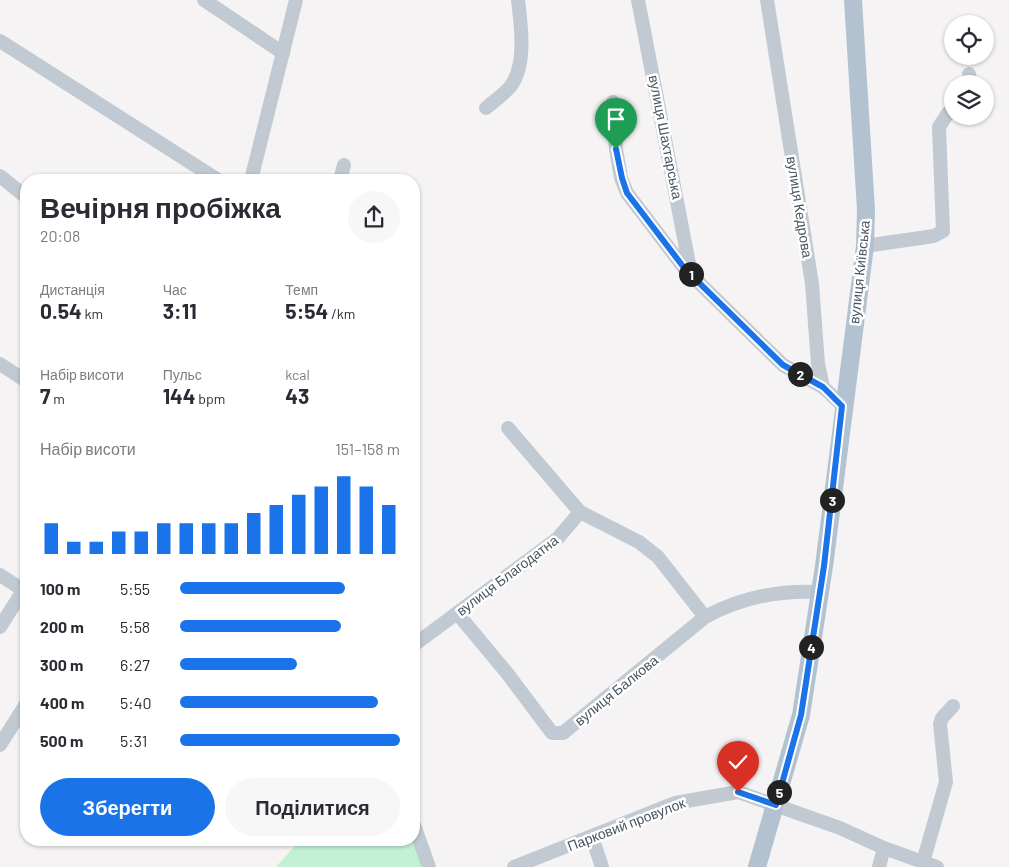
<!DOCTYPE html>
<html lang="uk">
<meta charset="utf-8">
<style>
body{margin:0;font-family:Barlow,sans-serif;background:#f7f7f7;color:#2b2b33;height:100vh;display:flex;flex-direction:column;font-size:19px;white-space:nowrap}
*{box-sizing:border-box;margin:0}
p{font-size:16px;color:#7c7c81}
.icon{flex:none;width:28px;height:28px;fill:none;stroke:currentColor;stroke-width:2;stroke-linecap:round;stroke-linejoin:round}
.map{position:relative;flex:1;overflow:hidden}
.details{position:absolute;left:20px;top:174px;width:400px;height:672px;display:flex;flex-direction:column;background:#fff;border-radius:20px;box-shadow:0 1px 4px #0004}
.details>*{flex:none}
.controls{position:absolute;left:944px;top:15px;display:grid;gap:10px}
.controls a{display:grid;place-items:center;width:50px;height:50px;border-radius:50%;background:#fff;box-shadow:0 1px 4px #0004;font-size:25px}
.pin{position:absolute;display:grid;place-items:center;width:42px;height:42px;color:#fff;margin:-51px -21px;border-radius:50% 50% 50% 0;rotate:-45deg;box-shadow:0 0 5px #0007}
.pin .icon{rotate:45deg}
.km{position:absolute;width:25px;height:25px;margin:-12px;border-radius:50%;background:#222;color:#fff;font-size:14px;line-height:25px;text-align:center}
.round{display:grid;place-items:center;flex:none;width:52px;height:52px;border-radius:26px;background:#f7f7f7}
.summary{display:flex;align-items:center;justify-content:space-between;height:85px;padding:0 20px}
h1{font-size:28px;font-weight:700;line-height:38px}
.stats{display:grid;grid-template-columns:repeat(3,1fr);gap:8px;height:85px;padding:5px 20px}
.stats div{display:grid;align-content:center}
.stats b{font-size:21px;font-weight:700}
.stats small{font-size:14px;font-weight:400}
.stats p{font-size:14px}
.chart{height:140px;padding:10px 20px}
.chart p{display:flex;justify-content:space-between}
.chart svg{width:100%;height:90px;margin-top:5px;stroke:#1a73e8;stroke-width:6}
.action{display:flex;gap:10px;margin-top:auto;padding:10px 20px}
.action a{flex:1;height:58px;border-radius:30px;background:#1a73e8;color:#fff;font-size:20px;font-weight:700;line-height:58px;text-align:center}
.action a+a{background:#f7f7f7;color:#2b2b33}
ul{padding:0 20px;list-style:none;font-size:16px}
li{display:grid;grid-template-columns:80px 60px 1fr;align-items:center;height:38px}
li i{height:12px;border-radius:6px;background:#1a73e8}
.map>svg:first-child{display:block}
.green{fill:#c3f1d5}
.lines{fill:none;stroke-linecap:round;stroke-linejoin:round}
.minor{stroke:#c1cad2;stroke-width:14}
.major{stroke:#b3c2d1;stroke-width:18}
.route-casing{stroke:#fff;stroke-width:10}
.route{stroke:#1a73e8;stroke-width:6}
.labels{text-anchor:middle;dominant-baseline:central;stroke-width:5;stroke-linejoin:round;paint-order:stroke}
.street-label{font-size:14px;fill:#4a5661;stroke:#fff}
</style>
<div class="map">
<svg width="1009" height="867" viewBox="0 0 1009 867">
<rect width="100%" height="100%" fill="#f5f3f3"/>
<polygon class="green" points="300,840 410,840 421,848 429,867 276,867"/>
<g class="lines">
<g class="minor">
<polyline points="204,0 283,53"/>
<polyline points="638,0 691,274"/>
<polyline points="767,0 812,284 818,364 823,387 843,406"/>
<polyline points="0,41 218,180"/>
<polyline points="969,74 971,84"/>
<polyline points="613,102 616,149 621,178 627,193 685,269 783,365 823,387"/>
<path d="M486,108C494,101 503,95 510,87C527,66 521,25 518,0"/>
<polyline points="0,176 26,197"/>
<polyline points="251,180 296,0"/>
<polyline points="340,180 344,165"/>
<polyline points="865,246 934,236 943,231 939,127 948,113 952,112"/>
<polyline points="0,364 26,381"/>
<polyline points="580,512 639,542 658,557 705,617"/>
<polyline points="0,575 26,592"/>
<path d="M457,613L507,673L552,733H563L705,617C740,598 778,590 818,592"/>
<polyline points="0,627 26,586"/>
<polyline points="414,645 558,538 580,512 508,428"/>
<polyline points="0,745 26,704"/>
<polyline points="414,825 429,867"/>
<polyline points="592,837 602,867"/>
<polyline points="923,862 946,782 940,724 942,718 953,706"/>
<polyline points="514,867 675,803 738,792 840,828 884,848 937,867"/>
<polyline points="879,867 884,848"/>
</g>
<polyline class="major" points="757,867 801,715 824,566 865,246 866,210 853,0"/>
</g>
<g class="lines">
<g class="route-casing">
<polyline id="route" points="616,149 622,178 627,193 685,269 783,365 823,387 842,406 824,566 801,715 776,805 738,792"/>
</g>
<use href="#route" class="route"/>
</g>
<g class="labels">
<g class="street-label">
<text transform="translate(666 137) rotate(79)">вулиця Шахтарська</text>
<text transform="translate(800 207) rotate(81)">вулиця Кедрова</text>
<text transform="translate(859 272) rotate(-84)">вулиця Київська</text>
<text transform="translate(507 575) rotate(-37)">вулиця Благодатна</text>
<text transform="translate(616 690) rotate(-39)">вулиця Балкова</text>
<text transform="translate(626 824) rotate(-21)">Парковий провулок</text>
</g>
</g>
</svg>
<div class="controls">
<a><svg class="icon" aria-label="locate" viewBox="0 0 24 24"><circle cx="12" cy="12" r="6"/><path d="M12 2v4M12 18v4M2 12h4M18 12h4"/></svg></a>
<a><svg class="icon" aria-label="layers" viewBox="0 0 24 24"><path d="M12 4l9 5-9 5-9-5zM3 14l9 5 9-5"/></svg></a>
</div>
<div class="pin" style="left:616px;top:149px;background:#1e9e55"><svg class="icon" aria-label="arrive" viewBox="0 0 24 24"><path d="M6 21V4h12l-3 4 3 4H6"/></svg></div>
<div class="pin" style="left:738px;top:792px;background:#d93025"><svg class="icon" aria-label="check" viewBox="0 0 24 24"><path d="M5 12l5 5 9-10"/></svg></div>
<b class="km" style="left:691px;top:274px">1</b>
<b class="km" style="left:800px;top:374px">2</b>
<b class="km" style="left:832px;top:500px">3</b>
<b class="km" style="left:811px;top:647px">4</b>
<b class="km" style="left:779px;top:792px">5</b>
<section class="details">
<div class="summary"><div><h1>Вечірня пробіжка</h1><p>20:08</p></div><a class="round"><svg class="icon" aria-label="share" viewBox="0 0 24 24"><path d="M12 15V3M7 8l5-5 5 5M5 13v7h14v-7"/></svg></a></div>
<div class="stats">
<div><p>Дистанція</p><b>0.54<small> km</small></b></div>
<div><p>Час</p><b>3:11</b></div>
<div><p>Темп</p><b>5:54<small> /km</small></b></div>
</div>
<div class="stats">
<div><p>Набір висоти</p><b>7<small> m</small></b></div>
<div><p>Пульс</p><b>144<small> bpm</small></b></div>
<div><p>kcal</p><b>43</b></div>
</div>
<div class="chart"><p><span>Набір висоти</span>151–158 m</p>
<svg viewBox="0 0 160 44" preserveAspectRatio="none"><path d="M5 44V29M15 44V38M25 44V38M35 44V33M45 44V33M55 44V29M65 44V29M75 44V29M85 44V29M95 44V24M105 44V20M115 44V15M125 44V11M135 44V6M145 44V11M155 44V20"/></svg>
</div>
<ul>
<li><b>100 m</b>5:55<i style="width:75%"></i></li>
<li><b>200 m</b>5:58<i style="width:73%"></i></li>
<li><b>300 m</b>6:27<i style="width:53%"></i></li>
<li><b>400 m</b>5:40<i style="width:90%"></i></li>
<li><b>500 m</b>5:31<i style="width:100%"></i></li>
</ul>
<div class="action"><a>Зберегти</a><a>Поділитися</a></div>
</section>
</div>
